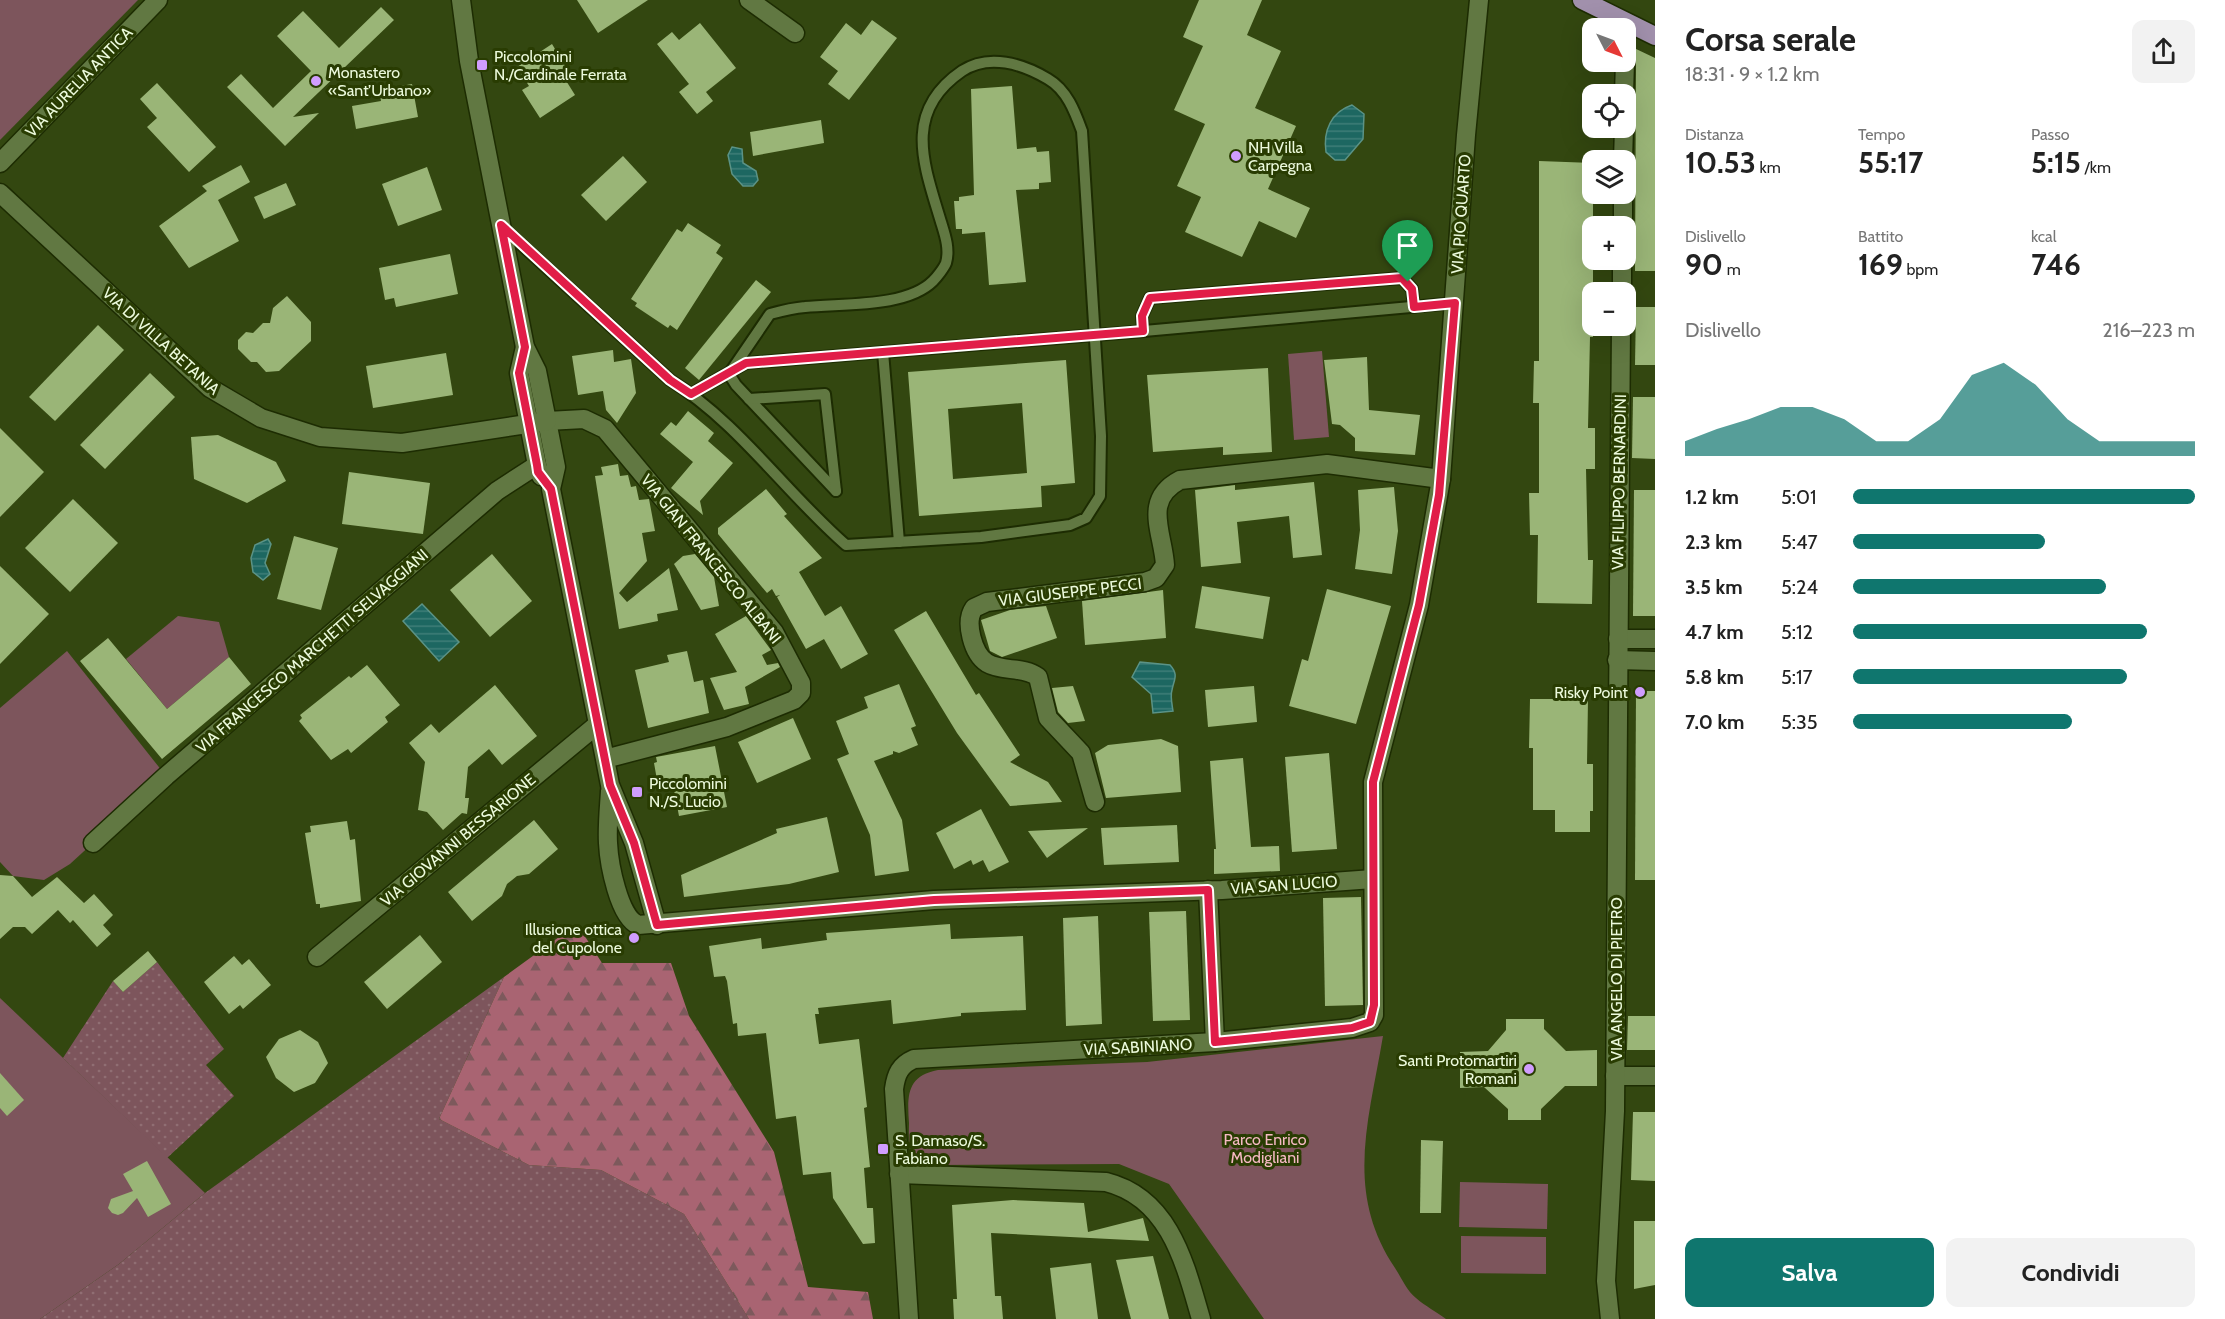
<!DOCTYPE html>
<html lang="it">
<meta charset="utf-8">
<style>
body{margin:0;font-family:Cabin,sans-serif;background:#f2f2f2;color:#222;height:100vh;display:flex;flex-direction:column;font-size:22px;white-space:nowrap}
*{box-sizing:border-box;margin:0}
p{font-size:20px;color:#767676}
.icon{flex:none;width:33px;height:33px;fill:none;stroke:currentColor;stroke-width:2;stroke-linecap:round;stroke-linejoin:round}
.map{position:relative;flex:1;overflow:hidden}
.panel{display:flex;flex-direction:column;background:#fff;width:570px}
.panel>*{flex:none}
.needle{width:39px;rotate:132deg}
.fabs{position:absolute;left:1582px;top:18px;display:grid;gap:12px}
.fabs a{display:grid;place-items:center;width:54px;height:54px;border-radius:12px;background:#fff;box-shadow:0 6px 24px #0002;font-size:30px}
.pin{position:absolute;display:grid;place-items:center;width:51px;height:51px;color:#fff;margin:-62px -26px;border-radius:50% 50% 50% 0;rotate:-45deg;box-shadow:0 0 6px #0007}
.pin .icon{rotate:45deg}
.round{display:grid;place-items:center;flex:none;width:63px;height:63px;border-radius:12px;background:#f2f2f2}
.summary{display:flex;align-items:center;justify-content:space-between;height:102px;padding:0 30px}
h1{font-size:33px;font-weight:700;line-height:45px}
.figures{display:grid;grid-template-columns:repeat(3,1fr);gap:9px;height:102px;padding:6px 30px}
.figures div{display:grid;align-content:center}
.figures b{font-size:30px;font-weight:700}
.figures small{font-size:16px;font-weight:400}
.figures p{font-size:16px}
.chart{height:168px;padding:12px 30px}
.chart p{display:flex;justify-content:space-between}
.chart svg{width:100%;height:108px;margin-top:6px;fill:#0f766e;opacity:.7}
.primary-button{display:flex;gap:12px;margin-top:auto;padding:12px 30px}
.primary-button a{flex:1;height:69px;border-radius:12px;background:#0f766e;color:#fff;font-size:24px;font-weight:700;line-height:69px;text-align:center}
.primary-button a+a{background:#f2f2f2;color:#222}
ul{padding:0 30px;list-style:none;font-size:20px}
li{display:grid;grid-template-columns:96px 72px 1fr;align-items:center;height:45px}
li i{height:15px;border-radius:8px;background:#0f766e}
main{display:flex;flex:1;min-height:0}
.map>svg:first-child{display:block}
.grass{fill:url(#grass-dots)}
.forest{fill:url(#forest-firs)}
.green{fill:#7d555c}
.water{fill:url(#water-rules);stroke:#5b9386;stroke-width:1.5}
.building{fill:#9ab577;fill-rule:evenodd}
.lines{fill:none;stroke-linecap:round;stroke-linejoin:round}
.lane-casing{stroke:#1d2c02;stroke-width:14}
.street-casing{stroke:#1d2c02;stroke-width:21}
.secondary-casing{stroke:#1d2c02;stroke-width:21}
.primary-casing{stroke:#1d2c02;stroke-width:21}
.lane{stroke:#617842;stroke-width:10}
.street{stroke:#617842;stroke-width:18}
.secondary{stroke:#617842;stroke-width:18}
.primary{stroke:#a190ac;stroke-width:18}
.route-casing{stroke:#fff;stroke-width:12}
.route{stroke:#e11d48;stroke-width:8}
.poi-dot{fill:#d09dfe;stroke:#293c02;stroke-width:2}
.labels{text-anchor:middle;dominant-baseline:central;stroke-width:6;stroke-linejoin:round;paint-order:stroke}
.poi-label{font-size:16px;fill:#ecfadc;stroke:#293c02;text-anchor:start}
.street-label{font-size:16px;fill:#ecfadc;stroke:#293c02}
.park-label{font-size:16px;fill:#f6b9c4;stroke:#293c02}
</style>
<main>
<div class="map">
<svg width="1655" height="1319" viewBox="0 0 1655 1319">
<defs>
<pattern id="grass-dots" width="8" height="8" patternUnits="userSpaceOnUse" patternTransform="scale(1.5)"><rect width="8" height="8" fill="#7d555c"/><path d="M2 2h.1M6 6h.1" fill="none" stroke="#906e73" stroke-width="1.8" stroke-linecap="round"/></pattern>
<pattern id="forest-firs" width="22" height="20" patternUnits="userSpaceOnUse" patternTransform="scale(1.5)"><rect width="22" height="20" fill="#a96472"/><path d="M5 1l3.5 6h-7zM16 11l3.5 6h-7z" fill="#7d595c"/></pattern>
<pattern id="water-rules" width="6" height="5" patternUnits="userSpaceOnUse" patternTransform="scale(1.5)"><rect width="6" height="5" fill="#1d6761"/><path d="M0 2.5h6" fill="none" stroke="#3e7e77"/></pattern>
</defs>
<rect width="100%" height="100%" fill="#334710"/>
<g class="grass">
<polygon points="157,962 224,1049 206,1065 234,1096 167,1158 63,1058 113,981 123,992"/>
<polygon points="504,977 439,1119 529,1165 601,1170 684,1214 749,1319 40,1319 119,1264 205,1193"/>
</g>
<polygon class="forest" points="577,924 602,963 671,963 689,1016 774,1152 808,1287 868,1292 873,1319 749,1319 684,1214 601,1170 529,1165 439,1119 504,977"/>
<g class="green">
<polygon points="0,0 138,0 0,140"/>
<polygon points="1322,351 1329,437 1294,440 1288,354"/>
<polygon points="178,616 219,622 229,657 167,709 126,659"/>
<polygon points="67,651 166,776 70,864 44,880 13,876 0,862 0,708"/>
<polygon points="0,998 205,1193 119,1264 40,1319 0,1319"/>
<path d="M1383,1036C1369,1120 1344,1192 1395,1268C1401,1277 1407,1291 1416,1298C1425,1306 1437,1312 1446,1319H1264L1169,1184L1119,1164L936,1165C926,1161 915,1157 911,1146C908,1140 909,1130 909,1123C907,1095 907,1076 938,1070L1147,1062Z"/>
<polygon points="1460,1182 1548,1184 1547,1229 1459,1227"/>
<polygon points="1461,1236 1546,1237 1546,1274 1461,1273"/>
</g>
<g class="water">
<path d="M1352,105L1364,114L1363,139L1345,160H1335L1326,152C1323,131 1331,112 1352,105Z"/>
<polygon points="732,147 742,149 743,163 756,171 758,180 753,186 743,186 732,174 728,155"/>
<polygon points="268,539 271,544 265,563 270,574 263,580 253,572 251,558 255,545"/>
<polygon points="422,604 459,642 439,661 403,621"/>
<path d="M1140,662L1170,665C1179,675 1174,679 1172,690C1170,696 1172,704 1173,711L1153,713L1151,694L1132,677Z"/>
</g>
<g class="building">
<polygon points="577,0 648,0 598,33"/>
<polygon points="1199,0 1262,0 1247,35 1281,51 1255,108 1296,126 1268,189 1310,208 1296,238 1259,221 1242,257 1185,232 1201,197 1177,186 1205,124 1174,110 1203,46 1183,37"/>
<polygon points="381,7 394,20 293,117 319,113 285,146 227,87 241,74 273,108 311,71 277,36 303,11 339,48"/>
<polygon points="872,20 897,38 849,100 828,84 838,71 820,57 846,23 861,35"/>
<polygon points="700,23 736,68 706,92 713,101 697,114 679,92 689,84 657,44 672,32 679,40"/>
<polygon points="552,44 566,67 560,71 575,95 540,118 522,90 529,86 517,67"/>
<polygon points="1634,48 1655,58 1655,271 1635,271 1636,62"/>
<polygon points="157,83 216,147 189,172 147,127 157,118 140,99"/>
<polygon points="412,84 418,117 356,129 352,106 381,101 379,90"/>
<polygon points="1012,86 1017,149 1036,147 1037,152 1049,151 1051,182 1039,183 1039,189 1016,190 1026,282 989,285 985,232 962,234 962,229 956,229 954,201 959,201 959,197 974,195 971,89"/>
<polygon points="821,120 824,143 753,156 750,132"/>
<polygon points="623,156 647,182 606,221 581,195"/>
<polygon points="1539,161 1593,163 1593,337 1590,337 1588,428 1595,428 1595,469 1586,469 1588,560 1593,560 1592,604 1537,603 1538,535 1530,535 1529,493 1539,493 1539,403 1533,403 1534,361 1539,361"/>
<polygon points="241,165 250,182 218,200 239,241 189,268 159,226 207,191 202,186"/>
<polygon points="427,167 442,210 398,226 382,184"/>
<polygon points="286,183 296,205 264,219 254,197"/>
<polygon points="688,223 721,245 716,253 723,258 677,330 670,325 668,328 635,306 637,303 631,299 677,229 682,232"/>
<polygon points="450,254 458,294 396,307 394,298 385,300 379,268"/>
<polygon points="756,280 771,292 699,380 685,368"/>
<polygon points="287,296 311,322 311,341 279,371 266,372 257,362 251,362 238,349 238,340 246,332 253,333 263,323 270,323 273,308"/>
<polygon points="1636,307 1655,307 1655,365 1635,365"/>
<polygon points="98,325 124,350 55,421 29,397"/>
<polygon points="613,350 614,362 631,359 636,393 617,423 606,410 603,391 578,395 572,356"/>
<polygon points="446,353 453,395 373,408 366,366"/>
<polygon points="1367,357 1369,410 1420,415 1415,455 1355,451 1355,438 1340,425 1332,424 1324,360"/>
<path d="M1066,360L1075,483L1041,486L1042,507L919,516L908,372ZM1022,403L1027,473L953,479L948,409Z"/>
<polygon points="1268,368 1272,452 1223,455 1223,447 1153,452 1147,375"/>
<polygon points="150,373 175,397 105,469 80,445"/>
<polygon points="1633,397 1655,397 1655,459 1632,458"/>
<polygon points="688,411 714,433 708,441 733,463 700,501 703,515 671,488 693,462 660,434 671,422 676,426"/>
<polygon points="0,428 44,472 0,517"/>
<polygon points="218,435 276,462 286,481 247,503 194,479 191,437"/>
<polygon points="618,464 620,476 628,475 631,487 636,486 639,500 649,499 655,531 642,533 647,561 619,593 627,602 669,568 678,610 657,614 658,621 619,629 595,476 603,475 601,467"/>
<polygon points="349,472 430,483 423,534 342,524"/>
<polygon points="1314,482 1322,555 1293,558 1289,516 1237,522 1241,563 1201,567 1195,490 1235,485 1235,490"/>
<polygon points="1394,487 1398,531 1392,574 1355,569 1360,530 1358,490"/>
<polygon points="766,489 787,514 784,516 822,558 799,572 825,616 841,606 868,654 841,669 824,639 806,649 777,597 780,595 776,596 772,589 767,593 718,534 718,528"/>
<polygon points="1634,490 1655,490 1655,616 1633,616"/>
<polygon points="73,499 118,543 70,592 25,548"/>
<polygon points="294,536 338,548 321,610 277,599"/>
<polygon points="492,554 532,601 490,637 450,590"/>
<polygon points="695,554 714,577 719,606 701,610 674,564 683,556"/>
<polygon points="0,566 49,614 0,664"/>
<polygon points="1202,586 1270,597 1263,639 1195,628"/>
<polygon points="1327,589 1391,606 1356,724 1289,706 1302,659 1308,661"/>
<polygon points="1163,590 1166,638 1085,645 1082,601"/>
<polygon points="1046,606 1057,638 1002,657 990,651 981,620 1010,610"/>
<polygon points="926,611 976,695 979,693 1020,755 1010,762 1048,782 1062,802 1010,806 957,733 894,630"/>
<polygon points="746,616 771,650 762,655 767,665 778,663 780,667 745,687 749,704 724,710 710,678 737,672 715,634"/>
<polygon points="108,638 167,709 229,657 251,684 162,759 80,661"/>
<polygon points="687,651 694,682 703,680 709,713 648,728 635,670 669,662 667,655"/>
<polygon points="367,665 400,705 385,717 388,722 351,753 348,749 331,760 299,721 302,718 300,715 349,676 351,678"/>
<polygon points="899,684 916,726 911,728 918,745 899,753 893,751 893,754 874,761 902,820 909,871 875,876 870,835 837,759 849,754 836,721 868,708 864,697"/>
<polygon points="495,685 537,736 502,765 489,749 468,767 465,798 469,798 467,814 462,813 443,830 427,812 418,810 425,762 409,743 431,724 439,733"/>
<polygon points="1073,686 1085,721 1068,723 1058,712 1052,688"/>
<polygon points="1254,686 1257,722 1208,727 1205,690"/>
<polygon points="1636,691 1655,691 1655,880 1635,880"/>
<polygon points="1530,699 1588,699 1587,764 1593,764 1593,811 1590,811 1590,832 1555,832 1555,810 1533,810 1533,748 1529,748"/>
<polygon points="793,718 811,759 757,783 738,742"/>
<polygon points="1161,739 1178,746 1181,792 1106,798 1095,753 1108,745"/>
<polygon points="715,746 727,807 679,816 674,790 670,791 667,778 657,780 654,763 657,762 656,757"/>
<polygon points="1329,753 1337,849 1292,852 1285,757"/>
<polygon points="1243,758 1251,847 1279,846 1280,871 1214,874 1214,849 1216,849 1210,761"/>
<polygon points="981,809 1009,862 989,872 983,860 973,865 971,860 954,869 936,833"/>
<polygon points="827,817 839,872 789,884 684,897 681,875 777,833 776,829"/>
<polygon points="534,820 558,849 529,874 517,876 507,884 502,896 472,921 448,892"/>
<polygon points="347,821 350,840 355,839 361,901 320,908 320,904 316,904 305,833 311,832 310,826"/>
<polygon points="1177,825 1179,862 1104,865 1101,828"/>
<polygon points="1088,828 1047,858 1028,831"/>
<polygon points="0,875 13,876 32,897 57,877 84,903 94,894 113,915 103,925 111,934 97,947 73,920 70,923 58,910 32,934 25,927 13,927 0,939"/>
<polygon points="1361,897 1363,1005 1325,1006 1323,898"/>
<polygon points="1186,911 1190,1020 1153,1021 1149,912"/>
<polygon points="1098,916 1102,1024 1066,1026 1063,918"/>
<polygon points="950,924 951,939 1023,936 1026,1010 961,1013 961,1016 893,1024 891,1000 818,1008 819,1014 815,1014 819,1044 859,1039 867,1107 864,1108 870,1167 864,1168 867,1208 873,1208 875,1243 863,1244 833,1198 831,1172 803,1175 796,1116 776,1119 766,1033 738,1036 737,1023 733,1024 727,981 725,976 714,977 709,946 761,938 762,949 827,940 826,933"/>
<polygon points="420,935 442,962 387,1009 364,982"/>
<polygon points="148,951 157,962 123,992 113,981"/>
<polygon points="234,956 242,965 249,959 271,985 243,1009 240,1005 229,1014 204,982"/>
<polygon points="1628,1016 1655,1016 1655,1050 1627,1050"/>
<polygon points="1506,1019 1544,1019 1544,1029 1566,1051 1597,1050 1597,1086 1565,1086 1541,1109 1541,1120 1508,1120 1508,1109 1484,1087 1460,1088 1460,1052 1488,1051 1506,1030"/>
<polygon points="300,1030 318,1042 328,1063 315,1083 294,1092 276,1078 266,1057 279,1039"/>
<polygon points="0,1073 24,1100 7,1116 0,1108"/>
<polygon points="1633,1112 1655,1112 1655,1181 1631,1180"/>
<polygon points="1421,1140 1443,1141 1441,1213 1420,1213"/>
<polygon points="147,1161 171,1204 148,1217 137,1198 123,1213 118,1215 112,1213 108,1208 111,1199 133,1191 123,1174"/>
<polygon points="1013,1200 1084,1203 1088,1232 1143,1218 1149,1241 991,1233 995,1296 1001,1296 1003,1319 954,1319 953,1299 957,1299 952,1205"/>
<polygon points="1634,1221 1655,1221 1655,1285 1634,1289"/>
<polygon points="1153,1256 1169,1319 1131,1319 1116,1260"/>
<polygon points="1091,1263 1098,1319 1056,1319 1050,1268"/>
</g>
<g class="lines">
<g class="lane-casing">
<g id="lane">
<path d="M502,227L670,380C739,423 785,492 846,545L981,537L1070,525L1086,518L1100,496L1101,436L1082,131C1075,112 1067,90 1048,79C1023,64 989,53 962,71C902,112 924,165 941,222C945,235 950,249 946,263C944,268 937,277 933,281C906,308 842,303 805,307C793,308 781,311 770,314L729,374"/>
<polyline points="1143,331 1142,316 1150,298 1402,278 1412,289 1414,307"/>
<polyline points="883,352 899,542"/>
<polyline points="729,374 736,385 836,491"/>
<polyline points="691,394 746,363 1133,332 1455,303"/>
<polyline points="749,399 825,394 836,491"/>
</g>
</g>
<g class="street-casing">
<g id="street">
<polyline points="749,0 795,33"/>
<polyline points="1624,94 1625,62"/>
<polyline points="1623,160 1624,128"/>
<polyline points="1623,226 1623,194"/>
<polyline points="1622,292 1622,260"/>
<polyline points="525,347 519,373 537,465 541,476"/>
<polyline points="1618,639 1655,639"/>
<polyline points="1617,660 1655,661"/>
<polyline points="605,759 727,727 794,700 801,693 801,683 774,632 605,429 584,419 547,421 556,467 551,489 605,759 610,785 634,843 657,925"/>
<path d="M610,791C609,808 607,826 608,843C609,864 619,917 638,925L934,900L1222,890L1373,879"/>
<path d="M1095,802L1081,753L1048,718L1038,677C1023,666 1002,672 987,663C973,654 964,622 974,608L987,602L1145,582L1156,578L1165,565C1163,532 1142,500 1180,480L1327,464L1441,479"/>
<polyline points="93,843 166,776 497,491 537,465"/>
<polyline points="1208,890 1215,1042"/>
<polyline points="317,957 598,724"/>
<polyline points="1615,1076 1655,1076"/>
<path d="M899,1174L1106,1182C1170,1198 1185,1264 1201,1319"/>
<path d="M909,1319L894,1089C896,1074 900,1065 914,1059L1215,1042L1352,1028L1370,1022L1374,1015L1373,782L1419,605L1441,479L1466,135L1479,0"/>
<polyline points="1610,1319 1606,1281 1615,1111 1621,326"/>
</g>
</g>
<g class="secondary-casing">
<g id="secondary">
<polyline points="0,163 158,0"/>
<polyline points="0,193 210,388 261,418 320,437 402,443 547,421 537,371 525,347 469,61 461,0"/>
</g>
</g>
<g class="primary-casing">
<polyline id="primary" points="1582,0 1655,36"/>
</g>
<use href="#lane" class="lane"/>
<use href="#street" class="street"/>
<use href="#secondary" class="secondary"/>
<use href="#primary" class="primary"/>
</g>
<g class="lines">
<g class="route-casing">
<polygon id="route" points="501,225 670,380 691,394 746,363 1143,331 1142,316 1150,298 1402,278 1412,289 1414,307 1455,303 1439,495 1419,605 1373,782 1374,1005 1370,1022 1352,1028 1215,1042 1208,890 934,900 657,925 634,843 610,785 551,489 538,472 537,465 519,373 525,347"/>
</g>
<use href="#route" class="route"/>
</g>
<g class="poi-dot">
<rect x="476" y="59" width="12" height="12" rx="3"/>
<circle cx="316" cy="81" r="6"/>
<circle cx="1236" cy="156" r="6"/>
<circle cx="1640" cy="692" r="6"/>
<rect x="631" y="786" width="12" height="12" rx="3"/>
<circle cx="634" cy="938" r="6"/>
<circle cx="1529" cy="1069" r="6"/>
<rect x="877" y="1143" width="12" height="12" rx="3"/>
</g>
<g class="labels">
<g class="poi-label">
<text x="494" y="56">Piccolomini<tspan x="494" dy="18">N./Cardinale Ferrata</tspan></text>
<text x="328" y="72">Monastero<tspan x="328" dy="18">«Sant’Urbano»</tspan></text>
<text x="1248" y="147">NH Villa<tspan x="1248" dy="18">Carpegna</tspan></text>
<text x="1628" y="692" text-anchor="end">Risky Point</text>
<text x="649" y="783">Piccolomini<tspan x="649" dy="18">N./S. Lucio</tspan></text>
<text x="622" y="929" text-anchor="end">Illusione ottica<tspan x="622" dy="18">del Cupolone</tspan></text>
<text x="1517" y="1060" text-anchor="end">Santi Protomartiri<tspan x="1517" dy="18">Romani</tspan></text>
<text x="895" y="1140">S. Damaso/S.<tspan x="895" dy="18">Fabiano</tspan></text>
</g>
<g class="street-label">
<text transform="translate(79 82) rotate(-46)">VIA AURELIA ANTICA</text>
<text transform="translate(1461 214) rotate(-86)">VIA PIO QUARTO</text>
<text transform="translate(161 341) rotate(42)">VIA DI VILLA BETANIA</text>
<text transform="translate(1619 482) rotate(-89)">VIA FILIPPO BERNARDINI</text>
<text transform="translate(711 559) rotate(51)">VIA GIAN FRANCESCO ALBANI</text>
<text transform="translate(1070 592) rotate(-7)">VIA GIUSEPPE PECCI</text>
<text transform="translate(312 651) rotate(-41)">VIA FRANCESCO MARCHETTI SELVAGGIANI</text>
<text transform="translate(458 840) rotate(-40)">VIA GIOVANNI BESSARIONE</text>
<text transform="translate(1284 885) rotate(-4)">VIA SAN LUCIO</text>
<text transform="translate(1616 979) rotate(-90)">VIA ANGELO DI PIETRO</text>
<text transform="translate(1138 1047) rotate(-3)">VIA SABINIANO</text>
</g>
<g class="park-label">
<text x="1265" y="1139">Parco Enrico<tspan x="1265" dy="18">Modigliani</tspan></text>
</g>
</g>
</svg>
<div class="fabs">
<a><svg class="needle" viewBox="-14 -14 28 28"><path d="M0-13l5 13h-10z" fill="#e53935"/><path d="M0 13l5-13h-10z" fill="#767676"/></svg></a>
<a><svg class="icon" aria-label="locate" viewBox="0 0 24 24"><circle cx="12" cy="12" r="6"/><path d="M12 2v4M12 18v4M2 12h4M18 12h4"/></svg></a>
<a><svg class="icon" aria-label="layers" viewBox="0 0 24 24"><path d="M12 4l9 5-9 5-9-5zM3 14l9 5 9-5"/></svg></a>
<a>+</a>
<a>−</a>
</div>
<div class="pin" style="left:1408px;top:282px;background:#1e9e55"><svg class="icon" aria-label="arrive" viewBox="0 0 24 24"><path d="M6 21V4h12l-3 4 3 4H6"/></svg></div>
</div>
<section class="panel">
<div class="summary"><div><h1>Corsa serale</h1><p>18:31 · 9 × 1.2 km</p></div><a class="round"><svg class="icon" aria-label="share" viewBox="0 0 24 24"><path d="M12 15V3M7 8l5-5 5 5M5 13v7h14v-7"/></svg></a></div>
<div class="figures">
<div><p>Distanza</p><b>10.53<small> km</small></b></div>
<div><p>Tempo</p><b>55:17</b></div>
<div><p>Passo</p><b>5:15<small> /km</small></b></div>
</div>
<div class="figures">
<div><p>Dislivello</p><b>90<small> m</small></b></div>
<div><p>Battito</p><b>169<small> bpm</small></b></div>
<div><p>kcal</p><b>746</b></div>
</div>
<div class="chart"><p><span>Dislivello</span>216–223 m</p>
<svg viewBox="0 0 160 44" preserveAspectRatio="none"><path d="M0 44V38L10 33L20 29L30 24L40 24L50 29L60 38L70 38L80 29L90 11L100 6L110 15L120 29L130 38L140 38L150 38L160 38V44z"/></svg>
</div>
<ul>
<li><b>1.2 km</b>5:01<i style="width:100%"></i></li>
<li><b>2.3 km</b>5:47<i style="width:56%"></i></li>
<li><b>3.5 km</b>5:24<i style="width:74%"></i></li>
<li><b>4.7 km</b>5:12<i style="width:86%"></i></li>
<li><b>5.8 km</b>5:17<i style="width:80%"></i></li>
<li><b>7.0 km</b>5:35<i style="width:64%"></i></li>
</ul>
<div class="primary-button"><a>Salva</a><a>Condividi</a></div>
</section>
</main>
